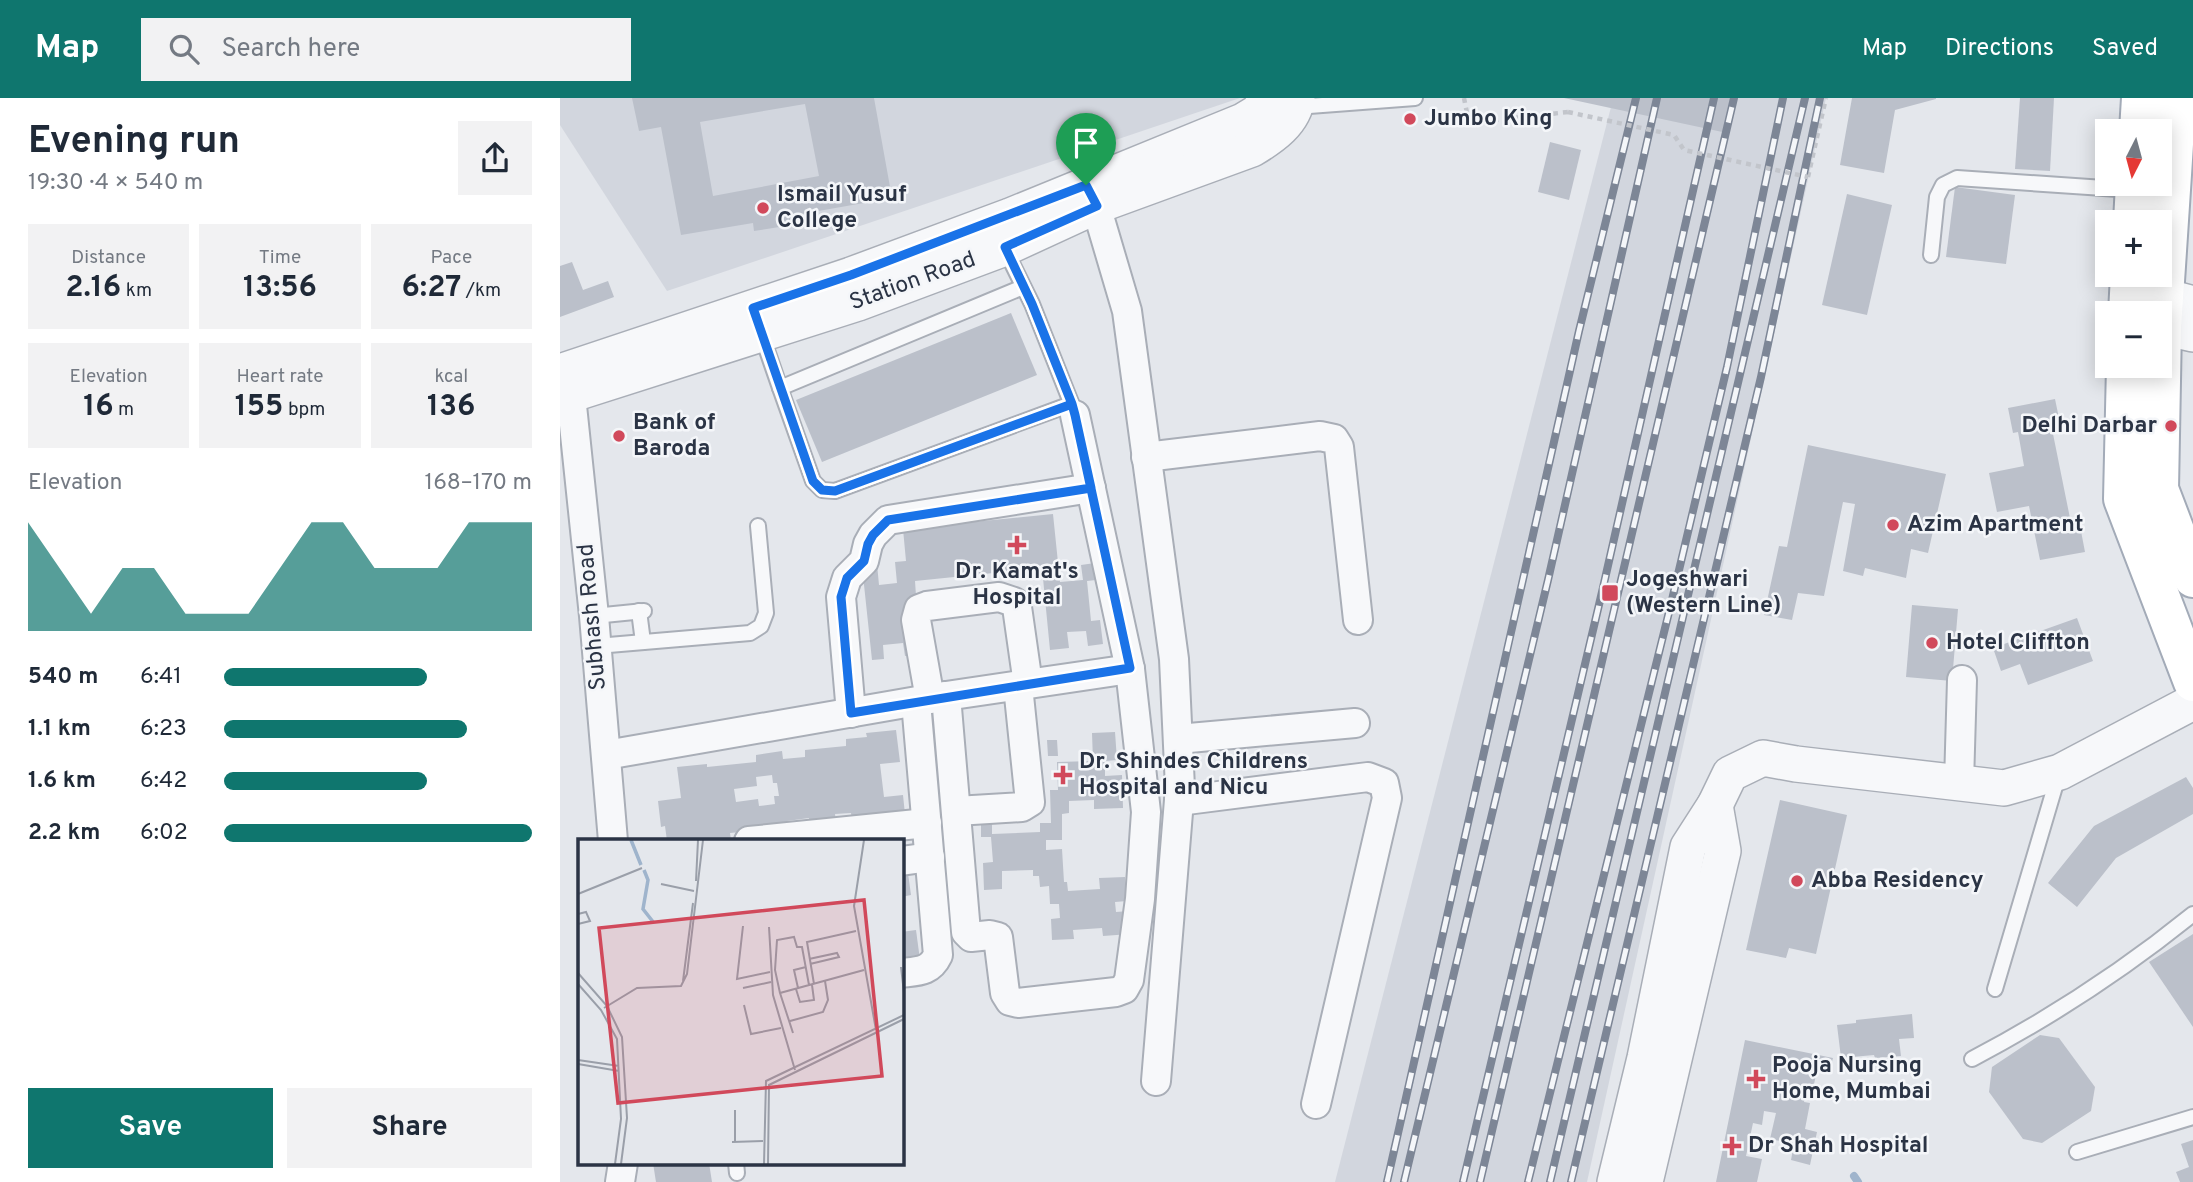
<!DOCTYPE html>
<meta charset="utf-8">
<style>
body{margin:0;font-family:Overpass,sans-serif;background:#f2f2f3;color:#1f2937;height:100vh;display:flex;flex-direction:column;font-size:26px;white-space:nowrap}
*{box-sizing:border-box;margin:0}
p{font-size:23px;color:#747a83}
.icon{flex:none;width:38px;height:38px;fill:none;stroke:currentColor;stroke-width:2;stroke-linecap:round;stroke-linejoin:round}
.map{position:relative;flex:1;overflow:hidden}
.sheet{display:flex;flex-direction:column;background:#fff;width:560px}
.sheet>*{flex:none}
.needle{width:46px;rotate:186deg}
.tools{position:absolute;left:1535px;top:21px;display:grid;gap:14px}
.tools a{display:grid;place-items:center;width:77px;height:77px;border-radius:0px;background:#fff;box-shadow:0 4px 18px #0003;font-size:35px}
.pin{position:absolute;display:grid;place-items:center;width:60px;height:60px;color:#fff;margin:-72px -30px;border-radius:50% 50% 50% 0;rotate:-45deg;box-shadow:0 0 7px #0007}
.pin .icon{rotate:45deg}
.round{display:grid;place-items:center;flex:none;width:74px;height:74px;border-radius:0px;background:#f2f2f3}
.summary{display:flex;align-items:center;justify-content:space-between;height:119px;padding:0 28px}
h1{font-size:38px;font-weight:700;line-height:52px}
.stats{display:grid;grid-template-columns:repeat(3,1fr);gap:10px;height:119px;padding:7px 28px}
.stats div{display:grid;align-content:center;border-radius:0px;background:#f2f2f3;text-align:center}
.stats b{font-size:30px;font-weight:700}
.stats small{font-size:19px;font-weight:400}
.stats p{font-size:19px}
.chart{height:196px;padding:14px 28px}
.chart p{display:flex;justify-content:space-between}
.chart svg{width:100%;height:126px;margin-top:7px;fill:#0f766e;opacity:.7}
.cta{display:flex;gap:14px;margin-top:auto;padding:14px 28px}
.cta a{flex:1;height:80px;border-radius:0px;background:#0f766e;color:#fff;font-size:28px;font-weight:700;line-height:80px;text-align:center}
.cta a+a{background:#f2f2f3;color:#1f2937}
ul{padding:0 28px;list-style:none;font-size:23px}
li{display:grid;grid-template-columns:112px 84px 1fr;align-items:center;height:52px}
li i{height:18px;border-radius:9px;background:#0f766e}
header{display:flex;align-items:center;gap:42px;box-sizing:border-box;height:98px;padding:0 35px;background:#0f766e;color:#fff}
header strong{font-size:33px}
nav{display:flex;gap:38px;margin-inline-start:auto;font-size:24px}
.search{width:490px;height:63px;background:#f2f2f3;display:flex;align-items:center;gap:18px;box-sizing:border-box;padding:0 24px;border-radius:0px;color:#747a83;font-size:26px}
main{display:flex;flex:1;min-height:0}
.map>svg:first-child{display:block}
.built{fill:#d2d6de}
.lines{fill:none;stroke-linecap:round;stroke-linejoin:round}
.stream{stroke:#9fb4cc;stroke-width:8}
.building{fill:#bbc0ca;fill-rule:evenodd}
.service-casing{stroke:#a9aeb7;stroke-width:18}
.minor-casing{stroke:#a9aeb7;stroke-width:32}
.tertiary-casing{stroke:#a9aeb7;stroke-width:38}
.primary-casing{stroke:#a3abb8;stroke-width:42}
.path{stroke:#c2c5cb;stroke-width:4.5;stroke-dasharray:5 5;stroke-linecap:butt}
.service{stroke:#f7f8fa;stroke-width:14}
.minor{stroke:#f7f8fa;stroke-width:28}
.tertiary{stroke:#f7f8fa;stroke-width:35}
.primary{stroke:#fff;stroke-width:38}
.rail-casing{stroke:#7d8696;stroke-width:8}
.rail{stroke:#f4f6f9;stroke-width:5;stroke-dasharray:16;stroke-linecap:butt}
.path-bridge{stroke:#c2c5cb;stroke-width:4.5;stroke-dasharray:5 5;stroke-linecap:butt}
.route-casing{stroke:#fff;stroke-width:14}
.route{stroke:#1a73e8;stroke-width:9}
.poi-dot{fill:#d1495b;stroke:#f4f6f9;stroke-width:2.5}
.labels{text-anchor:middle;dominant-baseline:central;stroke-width:5;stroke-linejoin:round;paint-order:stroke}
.poi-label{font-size:23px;font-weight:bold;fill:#2b3445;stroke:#f4f6f9;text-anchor:start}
.street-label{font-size:23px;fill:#2b3445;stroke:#f4f6f9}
.inset-river{fill:none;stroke:#9fb4cc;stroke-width:3.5}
.inset-road{fill:none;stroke:#9a9fa9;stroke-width:2}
.view{fill:#d1495b;fill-opacity:0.15;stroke:#d1495b;stroke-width:3.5}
.inset-edge{fill:none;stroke:#2b3445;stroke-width:3.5}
</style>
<header>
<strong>Map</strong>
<div class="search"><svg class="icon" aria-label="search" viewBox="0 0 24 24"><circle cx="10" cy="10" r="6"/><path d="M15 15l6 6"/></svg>Search here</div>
<nav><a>Map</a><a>Directions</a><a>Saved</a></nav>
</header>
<main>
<section class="sheet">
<div class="summary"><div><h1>Evening run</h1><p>19:30 · 4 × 540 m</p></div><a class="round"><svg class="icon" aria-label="share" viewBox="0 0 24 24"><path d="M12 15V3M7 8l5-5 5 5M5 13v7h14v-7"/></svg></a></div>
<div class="stats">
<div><p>Distance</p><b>2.16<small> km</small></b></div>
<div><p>Time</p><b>13:56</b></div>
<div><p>Pace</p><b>6:27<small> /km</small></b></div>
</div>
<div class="stats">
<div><p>Elevation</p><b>16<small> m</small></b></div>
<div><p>Heart rate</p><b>155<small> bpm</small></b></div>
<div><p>kcal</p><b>136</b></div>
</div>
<div class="chart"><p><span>Elevation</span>168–170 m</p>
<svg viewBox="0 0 160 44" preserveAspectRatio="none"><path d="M0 44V6L10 22L20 38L30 22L40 22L50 38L60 38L70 38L80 22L90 6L100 6L110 22L120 22L130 22L140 6L150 6L160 6V44z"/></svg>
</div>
<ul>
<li><b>540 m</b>6:41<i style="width:66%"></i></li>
<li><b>1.1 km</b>6:23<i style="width:79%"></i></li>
<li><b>1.6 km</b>6:42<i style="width:66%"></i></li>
<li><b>2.2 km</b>6:02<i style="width:100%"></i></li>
</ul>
<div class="cta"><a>Save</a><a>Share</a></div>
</section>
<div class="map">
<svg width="1633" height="1084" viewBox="0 0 1633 1084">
<rect width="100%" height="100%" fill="#e4e7ec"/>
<g class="built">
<polygon points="0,0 680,0 107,193 0,27"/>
<polygon points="1123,0 1266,0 1027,1084 775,1084 1051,9"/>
</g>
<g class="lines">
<polyline class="stream" points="1294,1078 1298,1084"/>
</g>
<g class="building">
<path d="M72,0H314L332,100L230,118L232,127L194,133L193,125L121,137L101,29L79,33ZM245,6L259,78L153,98L140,24Z"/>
<polygon points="1004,0 1174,0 1167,35"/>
<polygon points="1292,0 1376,0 1376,1 1335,12 1324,75 1280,67"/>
<polygon points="1460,0 1494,0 1490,73 1455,71"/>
<polygon points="990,44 1021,52 1009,102 978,94"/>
<polygon points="1395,89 1455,97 1446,166 1386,159"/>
<polygon points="1287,96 1332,107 1307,217 1262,207"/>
<polygon points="12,164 23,192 48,183 54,199 0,219 0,168"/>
<polygon points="451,215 477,277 262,364 236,302"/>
<polygon points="1495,301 1500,325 1491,326 1513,435 1521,433 1525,454 1480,462 1469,408 1437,414 1429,375 1464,368 1458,334 1453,335 1448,310"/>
<polygon points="1248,347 1386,376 1368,455 1351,451 1346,480 1305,470 1303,478 1283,473 1295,406 1283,404 1264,498 1238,495 1232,522 1204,517 1219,448 1227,449"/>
<polygon points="493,416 500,484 523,482 521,467 535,465 536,482 527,483 531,523 540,522 543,546 528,548 526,533 507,534 509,550 490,552 482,470 355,483 360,557 345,558 343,545 323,547 324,561 312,562 302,468 317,466 319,487 337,485 335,464 346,463 343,431"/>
<polygon points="1352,507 1398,511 1392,583 1346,579"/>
<polygon points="1517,520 1533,563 1468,587 1460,566 1441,573 1433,550"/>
<path d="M336,632L340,664L320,666L324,699L343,697L346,726L292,724L291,715L275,716L276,724L250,727L249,720L227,723L228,727L201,732L170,735L171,743H107L105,728L101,729L98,703L121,700L117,669L147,666V669L196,664V657L222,653L223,661L245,659V652L286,648V641L307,639L306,635ZM212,677L213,685H217L219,698H214L215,706L199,708L198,701L176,704L174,691L197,688L196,679Z"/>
<polygon points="555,634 557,662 545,663 545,678 562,677 563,710 534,711 534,702 509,703 509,715 502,716 502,742 486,742 486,752 502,751 504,784 507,784 508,793 540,791 539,780 565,779 567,803 555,804 556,814 569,813 570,836 543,838 542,830 513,832 514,841 492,842 491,821 500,820 499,806 490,806 489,788 480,789 479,778 473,778 473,772 442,773 442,791 424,792 423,765 433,764 431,739 421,739 421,720 432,720 432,736 480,734 480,725 491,725 490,692 498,692 497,664 533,663 532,635"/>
<polygon points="487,642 497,642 498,658 488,658"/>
<polygon points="1626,679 1633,690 1633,716 1556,760 1517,809 1488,785 1534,728"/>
<polygon points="1220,702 1287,717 1256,856 1229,850 1226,860 1186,852"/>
<polygon points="347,768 351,797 341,799 341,769"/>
<polygon points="356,832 360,862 341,864 341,834"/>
<polygon points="1633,836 1633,929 1589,864"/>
<polygon points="1352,916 1354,940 1339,941 1341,958 1315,960 1314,957 1281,960 1277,927 1296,925 1296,922"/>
<polygon points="1480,937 1499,940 1535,989 1531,1013 1482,1045 1463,1041 1429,994 1432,969"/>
<polygon points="1185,942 1273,960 1269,974 1257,972 1253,991 1247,990 1244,1004 1250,1005 1245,1031 1257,1034 1250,1067 1231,1062 1234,1046 1210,1041 1216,1015 1204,1013 1202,1027 1193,1025 1186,1058 1202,1061 1197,1084 1156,1084"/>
<polygon points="1633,1042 1633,1084 1620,1084 1616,1074 1629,1069 1621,1046"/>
<polygon points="93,1065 149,1065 152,1084 96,1084"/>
</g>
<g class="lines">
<g class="service-casing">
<g id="service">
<polyline points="736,9 855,0"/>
<polyline points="445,151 472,206 514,312"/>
<polyline points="1371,157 1377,99 1383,87 1397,80 1573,92"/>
<polyline points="463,189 220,290 253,383 262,392 275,393 511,306"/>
<polyline points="201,235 220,290"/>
<polyline points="79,513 83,544"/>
<polyline points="34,518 84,513"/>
<polyline points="37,548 190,535 201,528 206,515 198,428"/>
<polyline points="1435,891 1499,675"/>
<path d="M1412,961C1490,920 1564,872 1633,816"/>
<polyline points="1517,1054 1633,1019"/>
<polyline points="176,1065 177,1075"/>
</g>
</g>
<g class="minor-casing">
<g id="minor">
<polyline points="527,90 536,108 567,213 614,561 620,690 596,983"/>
<polyline points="9,279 34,518 53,743"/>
<polyline points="586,359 760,338 774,341 779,349 798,522"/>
<polyline points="386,598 406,834 411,839 430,837 438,839 445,895 450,903 458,905 556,894 564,891 569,882 580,801 586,714 570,571"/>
<polyline points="370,601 356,522 359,511 367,508 439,499 454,504 457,509 468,586"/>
<polyline points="291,615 281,499 287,480 304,463 308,446 313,437 328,422 531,390"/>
<polyline points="618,641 795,625"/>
<polyline points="46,657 386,598 570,571 515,317"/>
<polyline points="1399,685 1402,582"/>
<polyline points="619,703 808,679 824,685 827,700 756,1006"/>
<polyline points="396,713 462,709 470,704 458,588"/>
<polyline points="189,743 367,725"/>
<polyline points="341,763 370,759"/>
<path d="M341,875C358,873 370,874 378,857L356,604"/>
<polyline points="60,1084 63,1065"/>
</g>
</g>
<g class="tertiary-casing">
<g id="tertiary">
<polyline points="1604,198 1633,206"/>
<polyline points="1602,229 1633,236"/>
<polyline points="0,274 291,177 450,118 683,23 698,14 707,0"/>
<path d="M0,300L298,205L445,150L536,108L692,51C712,39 734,24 737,0"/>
<polyline points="1055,1084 1085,960 1128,749 1155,707 1170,676 1203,660 1236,666 1444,690 1500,674 1633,604"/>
<polyline points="1085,1084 1163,753 1155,707"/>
</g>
</g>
<g class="primary-casing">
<g id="primary">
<polyline points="1617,0 1602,229 1599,391 1633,480"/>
<polyline points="1579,33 1581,0"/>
<polyline points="1573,124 1575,86"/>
<polyline points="1568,215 1570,177"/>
<polyline points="1566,268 1563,401 1633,584"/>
</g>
</g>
<g class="path">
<polyline points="904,0 909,25 1008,14"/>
<polyline points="1248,79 1266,0"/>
</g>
<use href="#service" class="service"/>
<use href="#minor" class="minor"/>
<use href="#tertiary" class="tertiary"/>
<use href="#primary" class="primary"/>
<g class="rail-casing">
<g id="rail">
<polyline points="827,1084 1019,233 1076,0"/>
<polyline points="844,1084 988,482 1097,0"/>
<polyline points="903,1084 1042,494 1154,0"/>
<polyline points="920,1084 1174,0"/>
<polyline points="968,1084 1111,506 1167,269 1223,0"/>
<polyline points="990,1084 1245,0"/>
<polyline points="1011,1084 1201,279 1260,0"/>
</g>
</g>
<use href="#rail" class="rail"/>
<polyline class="path-bridge" points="1008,14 1114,37 1124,52 1248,79"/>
</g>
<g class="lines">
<g class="route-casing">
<polyline id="route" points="526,87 537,108 445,149 472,206 512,306 515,317 570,570 291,615 281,499 287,480 304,463 308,446 313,437 328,422 531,390 515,317 512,306 275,393 262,392 253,383 193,210 291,177 526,87"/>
</g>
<use href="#route" class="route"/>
</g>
<g class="poi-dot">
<circle cx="850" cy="21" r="7"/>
<circle cx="203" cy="110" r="7"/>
<circle cx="1611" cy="328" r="7"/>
<circle cx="59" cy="338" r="7"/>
<circle cx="1333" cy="427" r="7"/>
<path d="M453.5 436.5h7v7h7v7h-7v7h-7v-7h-7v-7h7z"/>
<rect x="1041" y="486" width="18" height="18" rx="3.5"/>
<circle cx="1372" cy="545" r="7"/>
<path d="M499.5 666.5h7v7h7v7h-7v7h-7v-7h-7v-7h7z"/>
<circle cx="1237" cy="783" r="7"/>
<path d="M1192.5 970.5h7v7h7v7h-7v7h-7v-7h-7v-7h7z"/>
<path d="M1168.5 1037.5h7v7h7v7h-7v7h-7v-7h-7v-7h7z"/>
</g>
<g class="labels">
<g class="poi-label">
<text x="864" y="21">Jumbo King</text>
<text x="217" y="97">Ismail Yusuf<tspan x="217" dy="26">College</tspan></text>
<text x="73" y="325">Bank of<tspan x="73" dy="26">Baroda</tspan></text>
<text x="1597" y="328" text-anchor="end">Delhi Darbar</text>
<text x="1347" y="427">Azim Apartment</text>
<text x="457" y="474" text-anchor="middle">Dr. Kamat's<tspan x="457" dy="26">Hospital</tspan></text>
<text x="1066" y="482">Jogeshwari<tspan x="1066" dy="26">(Western Line)</tspan></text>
<text x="1386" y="545">Hotel Cliffton</text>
<text x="519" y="664">Dr. Shindes Childrens<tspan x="519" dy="26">Hospital and Nicu</tspan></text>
<text x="1251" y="783">Abba Residency</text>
<text x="1212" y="968">Pooja Nursing<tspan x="1212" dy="26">Home, Mumbai</tspan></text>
<text x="1188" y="1048">Dr Shah Hospital</text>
</g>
<g class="street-label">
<text transform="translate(353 184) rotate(-20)">Station Road</text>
<text transform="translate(33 519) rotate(-95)">Subhash Road</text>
</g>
</g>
<g transform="translate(18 741)">
<rect width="326" height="326" fill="#e4e7ec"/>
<path class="inset-river" d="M53,1L63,26M66,31L70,41L65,70L76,84"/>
<path class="inset-road" d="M286,1L276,67L298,191M118,42L120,1M83,45L116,52M0,55L64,29M0,75L8,73L12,82L0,85M165,87L159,140L192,133M191,88L195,156L217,231M231,120L259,114L261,118L232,125M323,128L326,154M0,134L29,167L44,198L49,279L43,325M105,142L115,64M0,145L23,171L39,200L43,280L37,325M236,145L229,103L278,92M165,149L193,143M220,149L216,131L228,128M218,150L222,163L236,161L234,146M202,154L197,131L199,101L216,98L219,108H224L231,146M166,166L173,195L203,189M26,169L59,149L103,147L109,135L125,1M212,182L245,173L250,161L247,142M215,194L202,154L286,131M0,201V224M0,221L41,227M0,225L41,232M157,271V303M154,303L185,302M186,325L188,242L326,176M190,325L191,246L326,180"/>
<path class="view" d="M286,61L304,237L40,264L21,89Z"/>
<rect width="326" height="326" class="inset-edge"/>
</g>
</svg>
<div class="tools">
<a><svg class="needle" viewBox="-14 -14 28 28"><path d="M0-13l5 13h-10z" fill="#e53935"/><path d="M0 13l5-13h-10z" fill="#747a83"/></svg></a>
<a>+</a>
<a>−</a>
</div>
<div class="pin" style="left:526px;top:87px;background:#1e9e55"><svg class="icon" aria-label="arrive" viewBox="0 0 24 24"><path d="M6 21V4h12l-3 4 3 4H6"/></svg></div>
</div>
</main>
